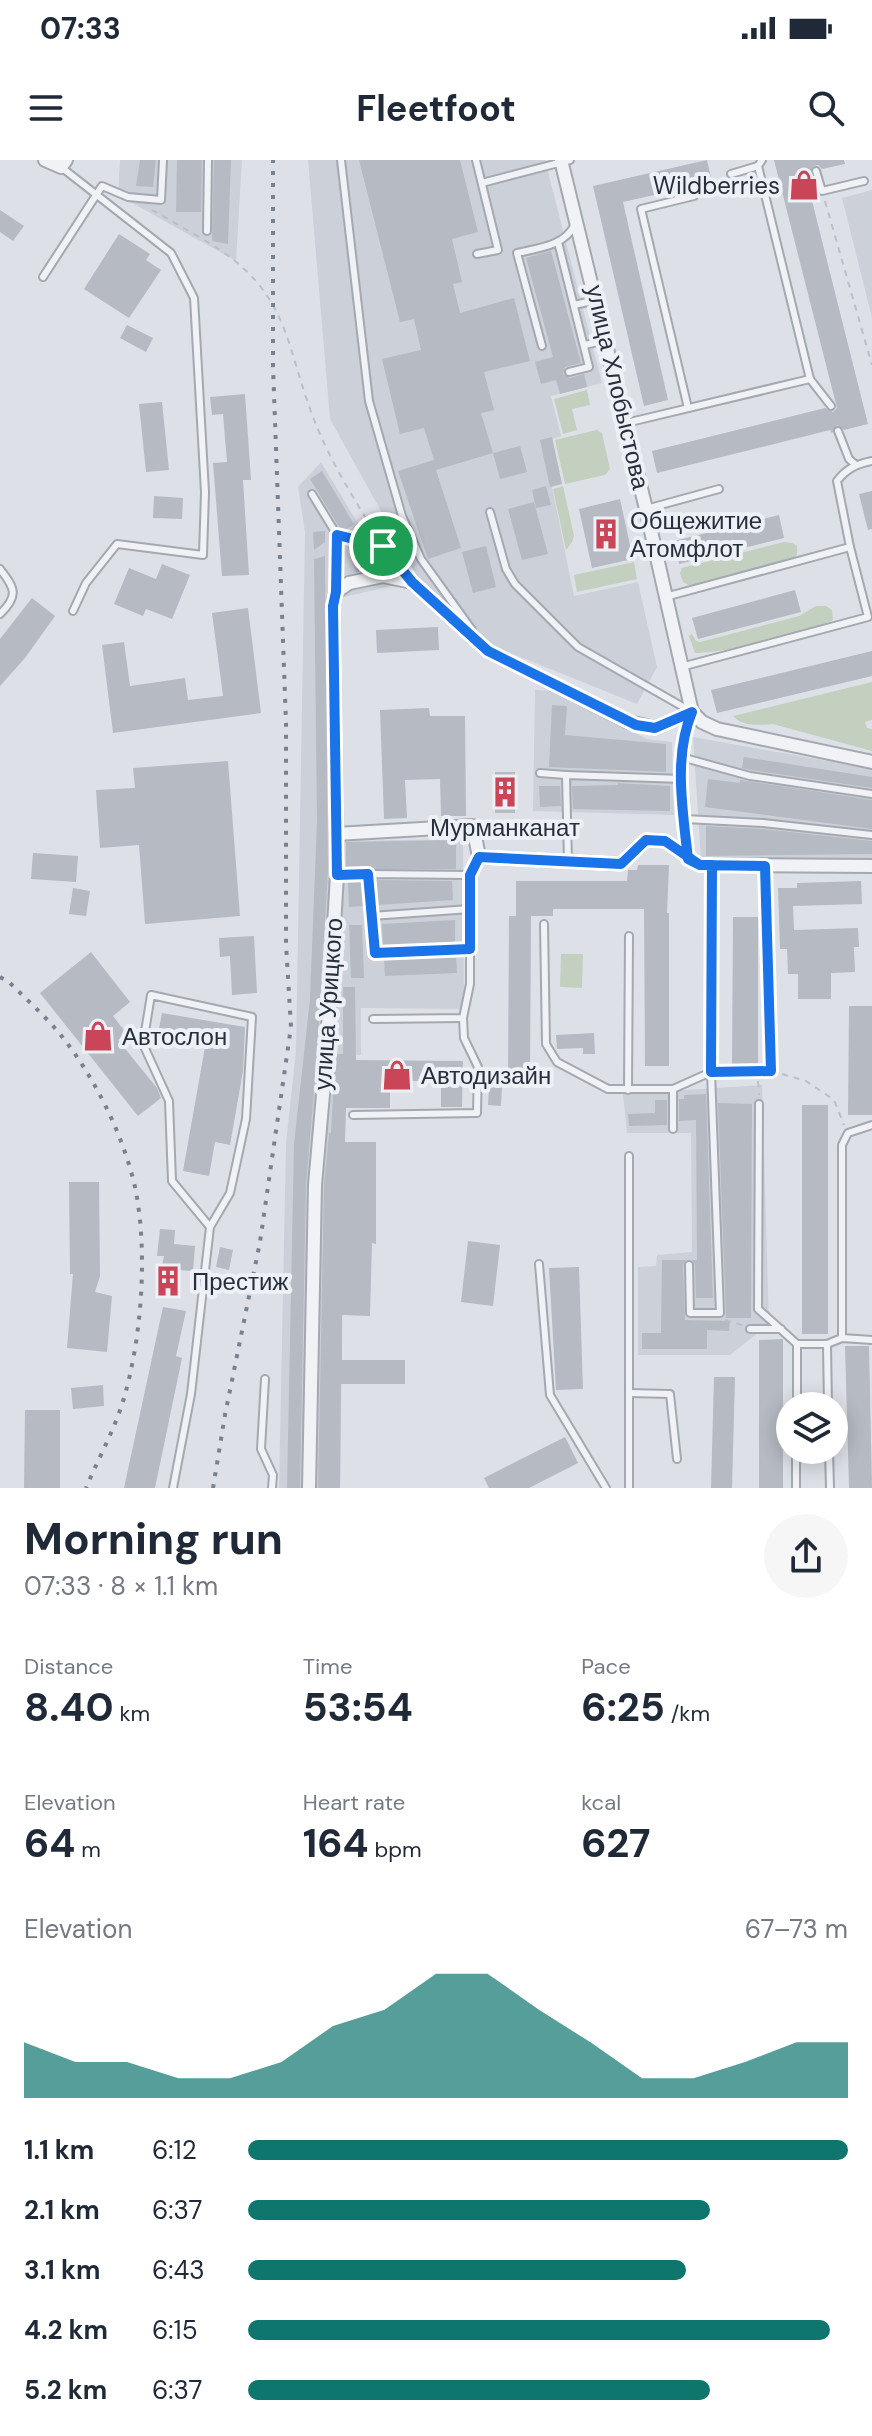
<!DOCTYPE html>
<meta charset="utf-8">
<style>
body{margin:0;font-family:"DM Sans",sans-serif;background:#f6f6f7;color:#1f2937;height:100vh;display:flex;flex-direction:column;font-size:30px;white-space:nowrap}
*{box-sizing:border-box;margin:0}
p{font-size:26px;color:#747a83}
.icon{flex:none;width:44px;height:44px;fill:none;stroke:currentColor;stroke-width:2;stroke-linecap:round;stroke-linejoin:round}
.map{position:relative;height:1328px;overflow:hidden}
.side{display:flex;flex-direction:column;background:#fff;flex:1}
.side>*{flex:none}
.tools{position:absolute;left:776px;top:1232px;display:grid;gap:16px}
.tools a{display:grid;place-items:center;width:72px;height:72px;border-radius:50%;background:#fff;box-shadow:0 4px 20px #0003;font-size:40px}
.pin{position:absolute;display:grid;place-items:center;width:68px;height:68px;color:#fff;margin:-34px;border:4px solid #fff;border-radius:50%;box-shadow:0 2px 8px #0007}
.round{display:grid;place-items:center;flex:none;width:84px;height:84px;border-radius:42px;background:#f6f6f7}
.overview{display:flex;align-items:center;justify-content:space-between;height:136px;padding:0 24px}
h1{font-size:44px;font-weight:700;line-height:60px}
.figures{display:grid;grid-template-columns:repeat(3,1fr);gap:12px;height:136px;padding:8px 24px}
.figures div{display:grid;align-content:center}
.figures b{font-size:40px;font-weight:700}
.figures small{font-size:22px;font-weight:400}
.figures p{font-size:22px}
.chart{height:224px;padding:16px 24px}
.chart p{display:flex;justify-content:space-between}
.chart svg{width:100%;height:144px;margin-top:8px;fill:#0f766e;opacity:.7}
ul{padding:0 24px;list-style:none;font-size:26px}
li{display:grid;grid-template-columns:128px 96px 1fr;align-items:center;height:60px}
li i{height:20px;border-radius:10px;background:#0f766e}
.status{display:flex;justify-content:space-between;align-items:center;height:56px;padding:0 40px;background:#fff;direction:ltr}
.status svg{height:22px;fill:currentColor}
header{display:flex;justify-content:space-between;align-items:center;height:104px;padding:0 24px;background:#fff;font-size:36px;font-weight:700}
.map>svg:first-child{display:block}
.built{fill:#ccd0d9}
.green{fill:#c3d0bf}
.building{fill:#b5bac3}
.lines{fill:none;stroke-linecap:round;stroke-linejoin:round}
.lane-casing{stroke:#a3a8b1;stroke-width:10}
.street-casing{stroke:#a3a8b1;stroke-width:16}
.path{stroke:#bcbfc5;stroke-width:2;stroke-dasharray:6 6;stroke-linecap:butt}
.lane{stroke:#f0f2f5;stroke-width:6}
.street{stroke:#f0f2f5;stroke-width:12}
.rail{stroke:#778190;stroke-width:4;stroke-dasharray:4 8;stroke-linecap:butt}
.route-casing{stroke:#fff;stroke-width:16}
.route{stroke:#1a73e8;stroke-width:10}
.labels{text-anchor:middle;dominant-baseline:central;stroke-width:8;stroke-linejoin:round;paint-order:stroke}
.poi-label{font-size:24px;fill:#272f3d;stroke:#edf0f5;text-anchor:start}
.street-label{font-size:24px;fill:#272f3d;stroke:#edf0f5}
</style>
<div class="status"><b>07:33</b><svg viewBox="0 0 49 12"><path d="M0 12V9h3v3zM5 12V6h3v6zM10 12V3h3v9zM15 12V0h3v12zM26 1h20v11H26zM47 4h2v5h-2z"/></svg></div>
<header><svg class="icon" aria-label="menu" viewBox="0 0 24 24"><path d="M4 6h16M4 12h16M4 18h16"/></svg>Fleetfoot<svg class="icon" aria-label="search" viewBox="0 0 24 24"><circle cx="10" cy="10" r="6"/><path d="M15 15l6 6"/></svg></header>
<div class="map">
<svg width="872" height="1328" viewBox="0 0 872 1328">
<rect width="100%" height="100%" fill="#dde1e7"/>
<g class="built">
<polygon points="120,0 242,0 236,101 118,35"/>
<polygon points="308,0 545,0 602,223 551,236 561,276 552,279 562,324 552,327 574,436 638,422 657,507 637,544 493,486 417,416 330,259"/>
<polygon points="872,30 872,158 842,38"/>
<polygon points="321,302 395,425 340,438 340,681 463,679 464,849 361,848 361,895 346,894 340,1328 279,1328 286,983 296,891 305,372 298,327"/>
<polygon points="535,530 554,531 647,579 672,582 674,655 533,651"/>
<polygon points="693,577 872,609 872,699 701,700"/>
<polygon points="762,925 769,1164 730,1195 638,1195 638,1107 656,1106 657,1095 692,1092 691,973 627,973 623,934"/>
</g>
<g class="green">
<polygon points="587,230 590,245 572,249 577,270 563,274 554,239"/>
<polygon points="597,270 602,273 610,309 605,315 565,324 555,280"/>
<polygon points="563,326 574,376 572,382 566,390 553,329"/>
<polygon points="784,382 792,383 797,386 797,395 792,398 690,426 683,422 680,413 682,408"/>
<polygon points="634,402 637,419 577,432 574,415"/>
<path d="M816,446H826L832,450L833,460C807,474 724,493 695,493L689,476L692,474L696,481L700,482L799,456Z"/>
<path d="M872,522V560L865,562L867,568L872,569V591L773,564C759,565 743,567 733,556Z"/>
<polygon points="561,794 583,794 582,828 560,827"/>
</g>
<g class="building">
<polygon points="140,0 156,0 153,27 136,26"/>
<polygon points="177,0 202,0 201,52 176,52"/>
<polygon points="214,0 231,0 228,84 212,81"/>
<polygon points="359,0 460,0 478,72 452,79 462,122 453,124 460,153 514,138 530,201 484,212 494,250 481,253 493,293 436,310 461,388 428,399 398,311 434,300 424,268 400,274 382,199 421,190 414,159 400,162"/>
<polygon points="707,0 712,22 623,42 668,240 644,246 593,26"/>
<polygon points="774,0 844,0 845,4 822,9 818,5 814,6 810,12 805,13 868,264 844,270 837,265 832,273 830,270 657,313 652,291 825,248 833,252 837,248"/>
<polygon points="0,50 24,66 13,81 0,72"/>
<polygon points="119,74 150,94 146,100 161,110 129,158 84,129"/>
<polygon points="551,91 581,203 565,207 563,214 570,218 584,214 587,227 560,234 556,220 541,224 535,202 553,197 526,98"/>
<polygon points="127,165 153,178 146,192 120,178"/>
<polygon points="245,234 251,320 243,320 249,415 222,416 213,303 227,302 223,254 212,255 210,237"/>
<polygon points="162,242 169,310 146,312 139,244"/>
<polygon points="552,277 562,324 550,327 540,280"/>
<polygon points="520,286 527,312 500,319 493,293"/>
<polygon points="322,311 354,364 342,372 310,319"/>
<polygon points="546,326 551,345 536,348 532,330"/>
<polygon points="872,331 872,369 868,370 859,334"/>
<polygon points="154,336 183,338 182,359 153,358"/>
<polygon points="620,339 633,399 592,408 579,349"/>
<polygon points="534,342 548,394 522,400 508,349"/>
<polygon points="779,355 784,378 679,404 674,381"/>
<polygon points="325,371 325,382 314,390 313,372"/>
<polygon points="486,386 496,427 473,433 462,392"/>
<polygon points="366,388 371,409 356,412 351,391"/>
<polygon points="325,396 328,711 317,896 306,1025 300,1328 287,1328 294,984 310,839 317,661 314,399"/>
<polygon points="162,404 190,415 172,459 146,449 143,456 114,444 129,408 156,419"/>
<polygon points="795,430 801,452 698,479 692,458"/>
<polygon points="32,438 55,456 25,498 0,526 0,479"/>
<polygon points="248,448 261,553 113,573 102,485 124,482 130,526 185,518 188,540 223,536 212,453"/>
<polygon points="438,467 439,490 377,493 376,470"/>
<polygon points="872,491 872,516 717,553 711,530"/>
<polygon points="552,545 567,546 565,575 666,584 666,612 549,607"/>
<polygon points="429,548 430,556 465,556 466,656 441,656 440,619 405,620 407,658 384,659 380,550"/>
<polygon points="744,597 872,617 872,628 751,610 742,608"/>
<polygon points="228,601 240,756 145,764 139,685 100,688 96,630 135,628 133,608"/>
<rect x="495" y="612" width="20" height="41"/>
<polygon points="708,619 740,623 740,620 872,640 872,669 705,647"/>
<polygon points="618,623 670,626 670,651 573,649 572,626 618,625"/>
<polygon points="539,626 560,626 561,646 540,647"/>
<polygon points="706,666 763,669 872,681 872,694 706,696"/>
<polygon points="456,680 456,709 346,709 346,682"/>
<polygon points="33,693 78,696 76,722 31,719"/>
<polygon points="638,705 669,705 667,753 669,753 669,906 645,906 644,749 553,749 553,756 531,756 530,914 508,914 509,756 516,756 516,721 627,721 628,710 637,710"/>
<polygon points="363,720 365,746 349,747 348,721"/>
<polygon points="375,720 452,721 453,740 377,745"/>
<polygon points="861,721 862,744 793,746 794,770 858,768 859,787 854,787 855,812 831,813 831,839 798,839 798,814 788,814 787,789 780,789 778,728 797,728 797,723"/>
<polygon points="73,728 90,731 86,756 69,754"/>
<polygon points="733,757 758,757 758,905 732,906"/>
<polygon points="455,760 455,784 383,786 382,764"/>
<polygon points="349,765 362,765 364,818 351,818"/>
<polygon points="254,776 257,833 232,835 230,796 220,797 219,778"/>
<polygon points="91,792 130,842 113,856 126,873 118,880 157,928 161,938 138,956 40,833"/>
<polygon points="456,796 457,813 385,816 384,799"/>
<polygon points="343,827 355,827 356,900 463,901 462,947 441,947 441,921 390,921 390,948 346,948 345,982 376,982 376,1084 372,1083 370,1156 342,1155 342,1200 405,1200 405,1224 341,1224 340,1328 318,1328 324,1025 329,973 331,973 335,894 343,894"/>
<polygon points="849,846 872,846 872,955 848,955"/>
<polygon points="162,853 245,867 243,911 230,985 215,982 209,1016 183,1011 205,887 157,879"/>
<polygon points="594,873 595,894 583,894 583,888 557,889 556,875"/>
<polygon points="489,926 502,927 501,946 488,945"/>
<polygon points="706,934 713,1138 696,1138 695,1105 692,1100 697,1100 696,960 679,961 679,939 684,939 684,935"/>
<polygon points="655,940 667,940 667,965 629,966 628,954 655,953"/>
<polygon points="718,943 752,944 751,1158 726,1158"/>
<rect x="802" y="945" width="26" height="229"/>
<polygon points="69,1022 99,1022 100,1116 95,1132 112,1136 107,1192 67,1188 73,1114 70,1114"/>
<polygon points="160,1069 175,1070 174,1084 195,1086 193,1111 178,1110 175,1129 158,1126 164,1096 157,1096"/>
<polygon points="468,1081 500,1085 493,1146 461,1142"/>
<polygon points="220,1087 233,1090 229,1110 216,1107"/>
<polygon points="662,1100 686,1100 683,1105 685,1160 730,1161 729,1171 707,1170 707,1189 642,1189 642,1173 661,1173"/>
<polygon points="579,1107 583,1229 556,1230 549,1108"/>
<polygon points="163,1147 186,1151 176,1196 182,1198 155,1328 124,1328"/>
<polygon points="783,1179 783,1328 759,1328 759,1180"/>
<polygon points="845,1186 869,1186 872,1328 849,1328"/>
<polygon points="714,1217 735,1217 732,1328 711,1328"/>
<polygon points="103,1225 104,1246 73,1249 71,1228"/>
<polygon points="25,1250 60,1250 60,1328 24,1328"/>
<polygon points="565,1277 578,1303 529,1328 489,1328 484,1318"/>
</g>
<g class="lines">
<g class="lane-casing">
<g id="lane">
<polyline points="341,0 369,241 402,356 421,399 472,470"/>
<polyline points="476,0 498,90 477,94"/>
<polyline points="61,7 171,93 194,138 205,332 203,395 117,384 86,423 73,451"/>
<polyline points="816,11 822,31 864,21"/>
<polyline points="731,14 758,6"/>
<polyline points="482,23 570,0"/>
<polyline points="207,71 208,0"/>
<polyline points="558,82 589,207 569,212"/>
<polyline points="43,117 102,26 128,37 161,40 163,0"/>
<polyline points="574,145 597,140"/>
<polyline points="585,185 606,180"/>
<path d="M542,186L517,93C539,88 565,86 575,64"/>
<polyline points="810,219 831,246"/>
<polyline points="688,248 641,49 694,36"/>
<polyline points="626,263 810,219 758,6 762,0"/>
<polyline points="838,271 849,299 856,305"/>
<polyline points="312,334 337,375 336,432"/>
<polyline points="646,349 719,329"/>
<path d="M490,352L506,409L515,424L578,487L692,552C674,596 683,649 688,695"/>
<path d="M0,409C15,428 19,436 0,454"/>
<polyline points="665,437 850,387"/>
<path d="M681,507L868,457L850,387L837,321C847,308 857,304 872,301"/>
<polyline points="681,597 750,616 872,634"/>
<polyline points="540,613 566,615"/>
<polyline points="685,659 763,663 872,675"/>
<polyline points="568,702 566,615 683,619"/>
<polyline points="337,715 368,714"/>
<polyline points="371,756 470,749"/>
<polyline points="544,764 546,884 557,902 608,929 673,929 711,912 771,911 765,706"/>
<polyline points="470,789 375,793 368,714 470,715"/>
<polyline points="373,859 463,858 470,824 470,715 478,698"/>
<polyline points="673,929 673,969"/>
<polyline points="628,930 629,776"/>
<polyline points="759,944 758,1149 797,1184"/>
<polyline points="353,955 477,953 478,907 464,878 463,858"/>
<polyline points="629,996 629,1328"/>
<polyline points="539,1104 550,1235 606,1328"/>
<polyline points="689,1105 690,1153 720,1153 711,912 712,706"/>
<polyline points="750,1169 781,1169"/>
<polyline points="842,1178 842,985 848,973 872,965"/>
<polyline points="827,1184 842,1178 872,1180"/>
<polyline points="265,1219 261,1289 273,1315 272,1328"/>
<polyline points="629,1233 670,1234 677,1299"/>
<polyline points="797,1246 797,1184 827,1184 828,1246"/>
<polyline points="829,1290 830,1328"/>
<polyline points="173,1328 191,1234 210,1067 172,1021 169,941 143,884 151,835 252,857 246,959 230,1033 210,1067"/>
<polyline points="796,1328 796,1290"/>
</g>
</g>
<g class="street-casing">
<g id="street">
<polyline points="45,0 61,7 66,0"/>
<polyline points="561,0 646,349 692,552 702,562 717,569 872,602"/>
<polyline points="336,674 473,666 479,697 621,704 646,680 665,681 700,705 872,706"/>
<polyline points="309,1328 315,1025 326,900 337,715 333,446 336,432 349,423 383,416 412,422 488,491 629,562 655,568 692,552"/>
</g>
</g>
<g class="path">
<polyline points="825,41 872,205"/>
<polyline points="152,50 199,77"/>
<path d="M204,80C296,133 283,190 320,274C337,313 361,350 383,386"/>
<polyline points="346,377 383,386 398,404"/>
<polyline points="782,914 806,921 834,940 844,965"/>
<polyline points="758,921 759,935"/>
<polyline points="725,1160 742,1165"/>
</g>
<use href="#lane" class="lane"/>
<use href="#street" class="street"/>
<g class="rail">
<path d="M0,817L9,822C26,839 45,856 60,874C94,916 123,974 135,1027C148,1090 142,1176 124,1238C115,1269 98,1299 86,1328"/>
<polyline points="213,1328 225,1255 260,1082 291,867 286,784 286,563 273,206 273,0"/>
</g>
</g>
<g class="lines">
<g class="route-casing">
<path id="route" d="M383,386L337,375L336,432L333,446L337,715L368,714L375,793L470,789V715L479,697L621,704L646,680L665,681L700,705L765,706L771,911L711,912L712,705H700L688,699C683,652 673,597 692,552L655,568L636,565L488,491L412,422L383,386"/>
</g>
<use href="#route" class="route"/>
</g>
<defs>
<g id="shop-bare" transform="scale(2.4)"><path d="M-5-2.5h2.3a2.7 3.5 0 0 1 5.4 0H5L5.5 6h-11ZM-1.5-2.5h3a1.5 2.3 0 0 0-3 0Z" fill="#ca4558" stroke="#edf0f5" stroke-width="2.5" paint-order="stroke"/></g>
<g id="building-bare" transform="scale(2.4)"><path d="M-4-6H4V6H1V3H-1V6H-4ZM-2.5-4.3h1.7v1.8h-1.7ZM.8-4.3h1.7v1.8H.8ZM-2.5-1h1.7V.8h-1.7ZM.8-1h1.7V.8H.8Z" fill="#ca4558" stroke="#edf0f5" stroke-width="2.5" paint-order="stroke"/></g>
</defs>
<g fill-rule="evenodd">
<use href="#shop-bare" x="804" y="25"/>
<use href="#building-bare" x="606" y="374"/>
<use href="#building-bare" x="505" y="632"/>
<use href="#shop-bare" x="98" y="876"/>
<use href="#shop-bare" x="397" y="915"/>
<use href="#building-bare" x="168" y="1121"/>
</g>
<g class="labels">
<g class="poi-label">
<text x="780" y="25" text-anchor="end">Wildberries</text>
<text x="630" y="360">Общежитие<tspan x="630" dy="28">Атомфлот</tspan></text>
<text x="505" y="667" text-anchor="middle">Мурманканат</text>
<text x="122" y="876">Автослон</text>
<text x="421" y="915">Автодизайн</text>
<text x="192" y="1121">Престиж</text>
</g>
<g class="street-label">
<text transform="translate(618 227) rotate(77)">улица Хлобыстова</text>
<text transform="translate(328 844) rotate(-86)">улица Урицкого</text>
</g>
</g>
</svg>
<div class="tools">
<a><svg class="icon" aria-label="layers" viewBox="0 0 24 24"><path d="M12 4l9 5-9 5-9-5zM3 14l9 5 9-5"/></svg></a>
</div>
<div class="pin" style="left:383px;top:386px;background:#1e9e55"><svg class="icon" aria-label="arrive" viewBox="0 0 24 24"><path d="M6 21V4h12l-3 4 3 4H6"/></svg></div>
</div>
<section class="side">
<div class="overview"><div><h1>Morning run</h1><p>07:33 · 8 × 1.1 km</p></div><a class="round"><svg class="icon" aria-label="share" viewBox="0 0 24 24"><path d="M12 15V3M7 8l5-5 5 5M5 13v7h14v-7"/></svg></a></div>
<div class="figures">
<div><p>Distance</p><b>8.40<small> km</small></b></div>
<div><p>Time</p><b>53:54</b></div>
<div><p>Pace</p><b>6:25<small> /km</small></b></div>
</div>
<div class="figures">
<div><p>Elevation</p><b>64<small> m</small></b></div>
<div><p>Heart rate</p><b>164<small> bpm</small></b></div>
<div><p>kcal</p><b>627</b></div>
</div>
<div class="chart"><p><span>Elevation</span>67–73 m</p>
<svg viewBox="0 0 160 44" preserveAspectRatio="none"><path d="M0 44V27L10 33L20 33L30 38L40 38L50 33L60 22L70 17L80 6L90 6L100 17L110 27L120 38L130 38L140 33L150 27L160 27V44z"/></svg>
</div>
<ul>
<li><b>1.1 km</b>6:12<i style="width:100%"></i></li>
<li><b>2.1 km</b>6:37<i style="width:77%"></i></li>
<li><b>3.1 km</b>6:43<i style="width:73%"></i></li>
<li><b>4.2 km</b>6:15<i style="width:97%"></i></li>
<li><b>5.2 km</b>6:37<i style="width:77%"></i></li>
</ul>
</section>
